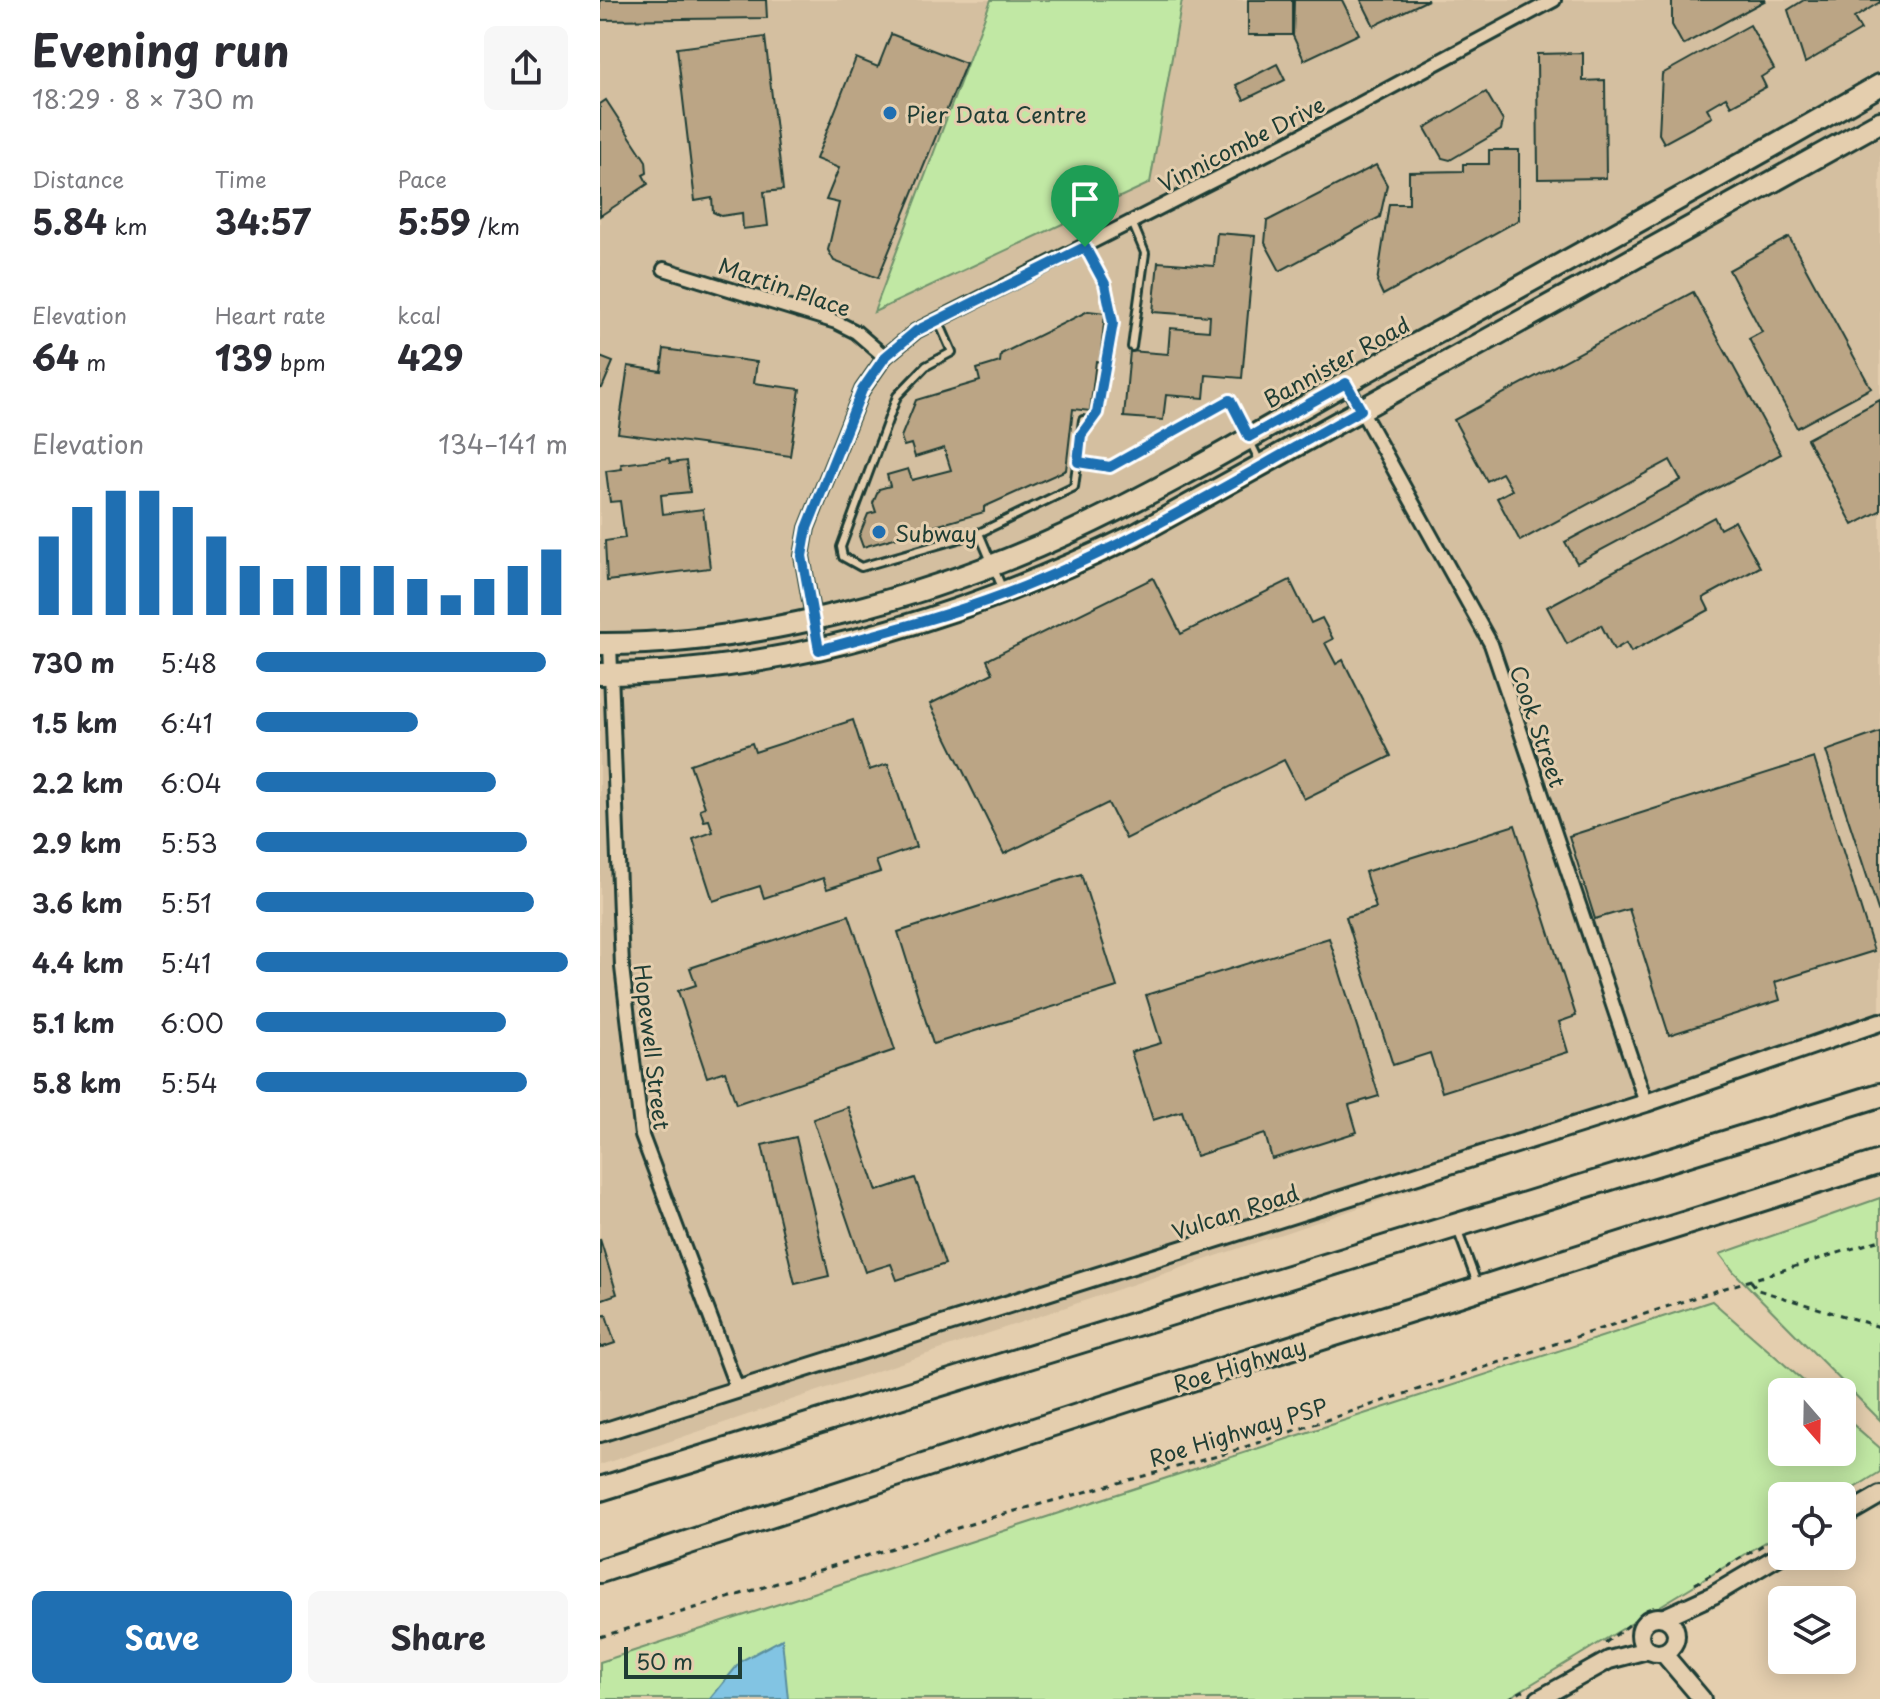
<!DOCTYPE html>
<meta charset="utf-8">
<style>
body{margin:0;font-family:"Playpen Sans",sans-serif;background:#f7f7f7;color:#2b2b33;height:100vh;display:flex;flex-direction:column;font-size:30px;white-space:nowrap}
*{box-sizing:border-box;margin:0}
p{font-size:26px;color:#7c7c81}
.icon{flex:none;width:44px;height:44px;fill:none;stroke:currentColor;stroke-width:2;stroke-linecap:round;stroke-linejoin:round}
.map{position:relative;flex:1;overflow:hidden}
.panel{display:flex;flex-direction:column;background:#fff;width:600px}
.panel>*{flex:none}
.needle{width:52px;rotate:160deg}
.controls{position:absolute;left:1168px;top:1378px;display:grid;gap:16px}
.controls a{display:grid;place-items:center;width:88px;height:88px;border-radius:12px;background:#fff;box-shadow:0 4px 20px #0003;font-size:40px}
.scale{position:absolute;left:24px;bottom:20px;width:118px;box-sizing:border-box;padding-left:8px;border:4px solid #1f3d34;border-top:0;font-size:22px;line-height:28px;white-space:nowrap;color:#1f3d34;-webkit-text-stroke:6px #e4ceae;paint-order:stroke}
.pin{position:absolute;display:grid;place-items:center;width:68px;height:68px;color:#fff;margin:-82px -34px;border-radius:50% 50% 50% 0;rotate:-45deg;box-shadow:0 0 8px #0007}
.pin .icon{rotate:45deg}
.round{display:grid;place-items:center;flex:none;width:84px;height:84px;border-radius:12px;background:#f7f7f7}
.summary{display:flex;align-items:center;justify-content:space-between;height:136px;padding:0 32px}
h1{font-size:44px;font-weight:700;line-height:60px}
.stats{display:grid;grid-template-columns:repeat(3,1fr);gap:12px;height:136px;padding:8px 32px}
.stats div{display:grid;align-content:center}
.stats b{font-size:34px;font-weight:700}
.stats small{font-size:22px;font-weight:400}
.stats p{font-size:22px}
.chart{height:224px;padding:16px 32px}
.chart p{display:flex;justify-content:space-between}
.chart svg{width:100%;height:144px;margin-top:8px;stroke:#1f6fb2;stroke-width:6}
.button{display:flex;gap:16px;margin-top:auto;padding:16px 32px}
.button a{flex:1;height:92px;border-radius:12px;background:#1f6fb2;color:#fff;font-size:32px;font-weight:700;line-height:92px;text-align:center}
.button a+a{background:#f7f7f7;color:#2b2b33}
ul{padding:0 32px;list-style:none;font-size:26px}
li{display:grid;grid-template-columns:128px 96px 1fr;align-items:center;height:60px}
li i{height:20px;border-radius:10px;background:#1f6fb2}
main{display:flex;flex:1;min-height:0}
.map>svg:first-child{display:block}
.built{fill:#d4bfa0}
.green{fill:#c1e8a4;stroke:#70926c;stroke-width:2}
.water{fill:#82c4e3;stroke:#5a8e9d;stroke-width:2}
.building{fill:#bba585;stroke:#1f3d34;stroke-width:2}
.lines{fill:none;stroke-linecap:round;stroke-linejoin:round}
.service-casing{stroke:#1f3d34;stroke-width:12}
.minor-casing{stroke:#1f3d34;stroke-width:18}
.tertiary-casing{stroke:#1f3d34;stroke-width:22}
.primary-casing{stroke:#1f3d34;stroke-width:26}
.motorway-casing{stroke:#1f3d34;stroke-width:28}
.path{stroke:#1f3d34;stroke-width:3;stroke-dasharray:6 6;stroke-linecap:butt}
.service{stroke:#e4ceae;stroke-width:6}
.minor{stroke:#e4ceae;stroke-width:12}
.tertiary{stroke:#e4ceae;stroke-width:16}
.primary{stroke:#e4ceae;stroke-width:20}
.motorway{stroke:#e4ceae;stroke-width:22}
.route-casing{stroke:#fff;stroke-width:16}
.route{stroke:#1f6fb2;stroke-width:10}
.poi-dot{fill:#1f6fb2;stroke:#e4ceae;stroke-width:3}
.labels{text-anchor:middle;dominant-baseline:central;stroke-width:6;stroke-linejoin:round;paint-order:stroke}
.poi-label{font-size:22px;fill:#1f3d34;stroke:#e4ceae;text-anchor:start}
.street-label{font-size:22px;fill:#1f3d34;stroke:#e4ceae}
</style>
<main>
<section class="panel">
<div class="summary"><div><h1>Evening run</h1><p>18:29 · 8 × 730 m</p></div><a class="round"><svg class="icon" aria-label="share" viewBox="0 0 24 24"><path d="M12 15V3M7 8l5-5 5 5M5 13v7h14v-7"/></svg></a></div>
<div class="stats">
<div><p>Distance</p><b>5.84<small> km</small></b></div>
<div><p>Time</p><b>34:57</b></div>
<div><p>Pace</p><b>5:59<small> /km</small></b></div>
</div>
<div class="stats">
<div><p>Elevation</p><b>64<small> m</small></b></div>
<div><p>Heart rate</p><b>139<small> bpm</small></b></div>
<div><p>kcal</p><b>429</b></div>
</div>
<div class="chart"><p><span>Elevation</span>134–141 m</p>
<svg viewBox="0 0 160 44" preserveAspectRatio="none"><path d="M5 44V20M15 44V11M25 44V6M35 44V6M45 44V11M55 44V20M65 44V29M75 44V33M85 44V29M95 44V29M105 44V29M115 44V33M125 44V38M135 44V33M145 44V29M155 44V24"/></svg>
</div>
<ul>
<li><b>730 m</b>5:48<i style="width:93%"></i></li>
<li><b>1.5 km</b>6:41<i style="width:52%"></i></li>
<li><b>2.2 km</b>6:04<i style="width:77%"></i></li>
<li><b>2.9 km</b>5:53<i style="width:87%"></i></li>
<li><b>3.6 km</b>5:51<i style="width:89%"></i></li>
<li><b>4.4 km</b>5:41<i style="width:100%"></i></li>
<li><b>5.1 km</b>6:00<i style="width:80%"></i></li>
<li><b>5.8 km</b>5:54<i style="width:87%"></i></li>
</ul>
<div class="button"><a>Save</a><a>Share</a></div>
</section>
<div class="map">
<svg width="1280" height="1699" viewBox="0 0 1280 1699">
<rect width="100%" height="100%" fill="#e4ceae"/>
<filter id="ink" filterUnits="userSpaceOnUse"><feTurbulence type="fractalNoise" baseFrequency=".0125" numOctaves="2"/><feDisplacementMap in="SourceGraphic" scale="16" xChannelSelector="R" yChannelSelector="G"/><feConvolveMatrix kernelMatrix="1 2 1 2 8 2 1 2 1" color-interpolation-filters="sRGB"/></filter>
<g filter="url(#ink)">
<polygon class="built" points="0,0 1280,0 1280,1031 0,1465"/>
<g class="green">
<polygon points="391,0 582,0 550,183 274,312"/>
<polygon points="1280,1198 1280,1420 1134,1272 1120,1254"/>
<polygon points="1112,1301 1216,1392 1182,1392 1182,1452 1242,1452 1242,1415 1280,1448 1280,1472 1241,1496 1182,1496 1182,1532 907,1699 0,1699 0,1662"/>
</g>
<polygon class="water" points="182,1639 188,1699 110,1699 141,1661"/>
<g class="building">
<polygon points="0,0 166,0 167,18 0,20"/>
<rect x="648" y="0" width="44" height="35"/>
<polygon points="694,0 742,0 759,34 704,60 693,36"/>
<polygon points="761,0 828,0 774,26"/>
<polygon points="1072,0 1166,0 1083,45 1072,25"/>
<polygon points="1204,0 1280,0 1280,2 1254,18 1261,30 1205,63 1188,10"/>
<polygon points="1150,25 1174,69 1161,77 1166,87 1131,106 1126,97 1107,108 1112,117 1064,143 1059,134 1062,74"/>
<polygon points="291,34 366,63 278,278 234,261 228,250 239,203 226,200 239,168 216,159 256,58 278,67"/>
<polygon points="165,37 183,190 164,192 168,226 143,229 142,213 121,216 113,212 112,198 95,201 77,48"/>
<polygon points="983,53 983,81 1005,80 1006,178 938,179 937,54"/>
<polygon points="677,64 685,80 644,100 636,85"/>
<polygon points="886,92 903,121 901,130 850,160 842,158 825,128"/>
<polygon points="6,100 46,161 47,173 43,175 48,184 0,216 0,104"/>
<polygon points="889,150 919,150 919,220 783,295 777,282 789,204 809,204 809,172 863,171 863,164 889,164"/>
<polygon points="776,165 787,185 780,217 680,271 665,243 667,221"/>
<polygon points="617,233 655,236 642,378 606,375 604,398 566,395 563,420 524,417 530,351 568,354 570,328 609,331 610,316 553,312 558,262 614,266"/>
<polygon points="1189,237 1271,388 1197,428 1149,339 1162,332 1129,270"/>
<polygon points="1093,292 1181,454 977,563 965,542 1081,480 1070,460 920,541 897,498 912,490 902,473 887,481 854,420"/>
<polygon points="488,311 505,313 500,362 496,361 490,411 473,409 466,470 384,507 384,512 263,547 259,536 268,514 276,512 273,503 279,489 290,486 287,475 308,469 312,480 351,470 344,448 315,457 311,444 304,446 301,437 316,400 380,381 377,369 400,362 401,354"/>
<polygon points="64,349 157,362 154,383 200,389 190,456 18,433 28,366 61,371"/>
<polygon points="0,357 13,362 2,388 0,388"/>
<polygon points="1280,400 1280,511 1253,525 1207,439"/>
<polygon points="69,458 70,463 86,461 90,492 61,495 63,514 103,509 110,568 7,581 5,541 25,538 20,501 10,502 6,471 22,469 21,464"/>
<polygon points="1114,517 1120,529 1135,521 1160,567 1103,598 1109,610 1031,652 1026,643 1014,650 1001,625 967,644 947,607"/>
<polygon points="553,578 581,634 690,580 711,623 722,618 733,639 725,643 736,664 743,660 791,756 704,799 684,760 526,839 508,803 404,854 330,704 393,673 387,660"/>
<polygon points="253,720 269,770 288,764 316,847 276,861 280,872 227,889 223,878 164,898 160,886 113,901 93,839 113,832 109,820 104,821 100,809 105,807 90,764 152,743 155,752"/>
<polygon points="1280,732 1280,916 1226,751"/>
<polygon points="1214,758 1274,951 1175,982 1180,1000 1069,1035 1029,909 995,919 969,836"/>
<polygon points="915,825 976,1016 959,1022 968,1052 842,1092 830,1053 793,1065 746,917 776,908 765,872"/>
<polygon points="481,874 517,987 333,1044 298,932"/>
<polygon points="249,915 295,1050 136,1104 125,1071 107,1077 78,991 96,985 90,968"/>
<polygon points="729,938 779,1096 749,1105 757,1132 672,1159 665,1134 596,1156 582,1111 553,1120 531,1052 561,1043 546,995"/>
<polygon points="248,1107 277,1191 315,1178 345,1264 297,1280 291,1264 265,1272 213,1119"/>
<polygon points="196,1137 229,1276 195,1284 162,1145"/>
<polygon points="0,1239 17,1294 0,1300"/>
<polygon points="6,1315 15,1343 0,1348 0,1316"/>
</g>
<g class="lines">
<g class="service-casing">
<g id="service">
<polyline points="338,320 352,352 326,366 297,396 241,547 243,557 261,567 379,533 403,590"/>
<polyline points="532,347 545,253 532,222"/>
<polyline points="481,435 497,413 513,323 505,284 485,247"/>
<polyline points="478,462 510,467 630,400 660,462"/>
<polyline points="379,533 474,487 483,420"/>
<polyline points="857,1229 878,1286"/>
</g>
</g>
<g class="minor-casing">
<g id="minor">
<polyline points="64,269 236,322 256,332 285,357"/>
<polyline points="746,383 891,644 1046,1103"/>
<polyline points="10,644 22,967 42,1136 138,1391"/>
<polyline points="219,650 202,556 207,528 262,390 285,357 316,331 689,142 954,0"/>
</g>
</g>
<g class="tertiary-casing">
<g id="tertiary">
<polyline points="0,1433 1046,1103 1280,1022"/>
<polyline points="1242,1517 1280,1495"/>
<circle cx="1058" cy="1635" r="18"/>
<polyline points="1065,1617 1113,1595 1182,1554"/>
<polyline points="1063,1653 1102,1699"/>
<polyline points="939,1699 1009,1660 1047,1650"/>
</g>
</g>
<g class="primary-casing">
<g id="primary">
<path d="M0,644C157,645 331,597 473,531C578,482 677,421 778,365C946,273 1114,180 1280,85"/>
<path d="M0,674C187,674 368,616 535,535L1280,122"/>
</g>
</g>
<g class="motorway-casing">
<g id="motorway">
<polyline points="0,1489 1280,1095"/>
<polyline points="0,1571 576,1384 1280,1162"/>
</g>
</g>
<g class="path">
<polyline points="1151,1281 1158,1290 1280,1327"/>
<polyline points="1095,1584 1182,1534"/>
<polyline points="0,1637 397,1516 621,1455 1093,1298 1280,1240"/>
<polyline points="1005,1643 1053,1607"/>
<polyline points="908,1699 926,1689"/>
</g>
<use href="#service" class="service"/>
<use href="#minor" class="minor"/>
<use href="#tertiary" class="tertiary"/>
<use href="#primary" class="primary"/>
<use href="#motorway" class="motorway"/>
</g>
</g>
<g class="lines" filter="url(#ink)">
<g class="route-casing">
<path id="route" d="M485,247L505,284L513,323L497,413L481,435L478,462L510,467L630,400L649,437L746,383L761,410C644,475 529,547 405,594C344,617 281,633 219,650L202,556L207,528L262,390L285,357L316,331Z"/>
</g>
<use href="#route" class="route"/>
</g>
<g class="poi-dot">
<circle cx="290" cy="113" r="8"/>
<circle cx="279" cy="532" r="8"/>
</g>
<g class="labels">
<g class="poi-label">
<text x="306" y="113">Pier Data Centre</text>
<text x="295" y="532">Subway</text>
</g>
<g class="street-label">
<text transform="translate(641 143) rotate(-27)">Vinnicombe Drive</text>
<text transform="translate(185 286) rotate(19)">Martin Place</text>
<text transform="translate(736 361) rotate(-29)">Bannister Road</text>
<text transform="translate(939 726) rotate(71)">Cook Street</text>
<text transform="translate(53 1047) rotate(83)">Hopewell Street</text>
<text transform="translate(635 1211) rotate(-18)">Vulcan Road</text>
<text transform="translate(639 1364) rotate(-17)">Roe Highway</text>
<text transform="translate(638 1431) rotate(-17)">Roe Highway PSP</text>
</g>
</g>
</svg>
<div class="controls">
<a><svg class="needle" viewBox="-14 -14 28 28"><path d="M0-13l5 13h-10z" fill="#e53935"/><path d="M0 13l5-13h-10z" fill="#7c7c81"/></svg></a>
<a><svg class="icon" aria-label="locate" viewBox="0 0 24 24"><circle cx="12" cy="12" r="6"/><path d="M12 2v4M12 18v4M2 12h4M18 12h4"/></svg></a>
<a><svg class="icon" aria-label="layers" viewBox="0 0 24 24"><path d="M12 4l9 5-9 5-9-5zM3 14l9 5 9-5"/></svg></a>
</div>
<div class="scale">50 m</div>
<div class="pin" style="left:485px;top:247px;background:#1e9e55"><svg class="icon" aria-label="arrive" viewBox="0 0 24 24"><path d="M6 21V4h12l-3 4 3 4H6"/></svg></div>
</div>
</main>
